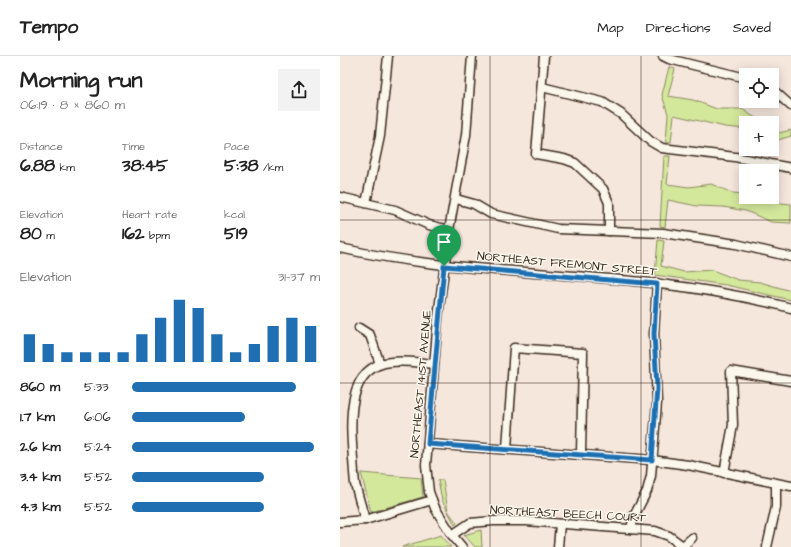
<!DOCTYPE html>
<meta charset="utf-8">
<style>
body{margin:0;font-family:"Architects Daughter",sans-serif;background:#f2f2f2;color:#222;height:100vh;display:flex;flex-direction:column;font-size:15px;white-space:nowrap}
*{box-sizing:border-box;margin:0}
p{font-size:13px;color:#767676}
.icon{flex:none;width:22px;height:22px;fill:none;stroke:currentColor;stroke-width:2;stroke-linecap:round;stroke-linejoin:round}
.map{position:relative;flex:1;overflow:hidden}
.side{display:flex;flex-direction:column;background:#fff;width:340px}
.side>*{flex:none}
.buttons{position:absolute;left:399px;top:12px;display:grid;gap:8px}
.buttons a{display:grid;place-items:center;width:40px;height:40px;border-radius:0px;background:#fff;box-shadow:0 2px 10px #0003;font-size:20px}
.pin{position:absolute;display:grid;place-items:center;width:34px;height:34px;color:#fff;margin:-41px -17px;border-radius:50% 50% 50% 0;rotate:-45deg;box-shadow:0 0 4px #0007}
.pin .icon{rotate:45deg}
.round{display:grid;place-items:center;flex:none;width:42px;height:42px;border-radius:0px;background:#f2f2f2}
.headline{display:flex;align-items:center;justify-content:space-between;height:68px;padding:0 20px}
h1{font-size:22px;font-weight:800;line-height:30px}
.stats{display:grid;grid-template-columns:repeat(3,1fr);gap:6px;height:68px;padding:4px 20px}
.stats div{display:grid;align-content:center}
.stats b{font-size:17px;font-weight:800}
.stats small{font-size:11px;font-weight:400}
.stats p{font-size:11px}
.chart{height:112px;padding:8px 20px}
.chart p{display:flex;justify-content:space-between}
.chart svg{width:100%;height:72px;margin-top:4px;stroke:#1f6fb2;stroke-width:6}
ul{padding:0 20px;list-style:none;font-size:13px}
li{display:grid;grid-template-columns:64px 48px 1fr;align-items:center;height:30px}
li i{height:10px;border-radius:5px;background:#1f6fb2}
header{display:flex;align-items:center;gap:24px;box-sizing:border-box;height:56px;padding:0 20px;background:#fff;border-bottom:1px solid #e0e0e0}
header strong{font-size:19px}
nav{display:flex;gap:22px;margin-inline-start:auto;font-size:14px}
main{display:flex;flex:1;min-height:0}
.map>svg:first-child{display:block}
.green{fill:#d4e89c;stroke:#88895d}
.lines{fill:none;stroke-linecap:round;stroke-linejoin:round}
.minor-casing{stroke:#3b2a1e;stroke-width:11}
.minor{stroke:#fbf7ec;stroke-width:8}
.route-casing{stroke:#fff;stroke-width:8}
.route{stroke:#1f6fb2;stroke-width:5}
.grid{fill:none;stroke:#3b2a1e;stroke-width:1;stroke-opacity:0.55}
.labels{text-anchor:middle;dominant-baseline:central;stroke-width:3;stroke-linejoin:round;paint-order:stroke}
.street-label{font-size:12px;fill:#3b2a1e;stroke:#fbf7ec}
</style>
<header>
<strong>Tempo</strong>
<nav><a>Map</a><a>Directions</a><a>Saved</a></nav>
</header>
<main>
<section class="side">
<div class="headline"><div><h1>Morning run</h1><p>06:19 · 8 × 860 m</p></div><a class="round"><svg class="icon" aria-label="share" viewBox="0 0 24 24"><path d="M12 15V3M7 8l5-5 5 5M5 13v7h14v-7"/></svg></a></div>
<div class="stats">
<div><p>Distance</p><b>6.88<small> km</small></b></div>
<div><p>Time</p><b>38:45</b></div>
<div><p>Pace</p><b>5:38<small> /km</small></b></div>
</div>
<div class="stats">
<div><p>Elevation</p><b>80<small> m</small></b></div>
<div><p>Heart rate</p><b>162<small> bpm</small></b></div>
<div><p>kcal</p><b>519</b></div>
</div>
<div class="chart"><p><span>Elevation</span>31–37 m</p>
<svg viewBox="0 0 160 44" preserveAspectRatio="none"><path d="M5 44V27M15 44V33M25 44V38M35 44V38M45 44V38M55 44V38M65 44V27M75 44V17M85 44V6M95 44V11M105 44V27M115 44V38M125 44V33M135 44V22M145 44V17M155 44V22"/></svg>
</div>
<ul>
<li><b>860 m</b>5:33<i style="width:87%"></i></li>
<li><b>1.7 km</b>6:06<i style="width:60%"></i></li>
<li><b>2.6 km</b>5:24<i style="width:97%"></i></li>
<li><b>3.4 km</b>5:52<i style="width:70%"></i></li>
<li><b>4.3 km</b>5:52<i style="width:70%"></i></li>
</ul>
</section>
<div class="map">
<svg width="451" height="491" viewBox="0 0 451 491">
<rect width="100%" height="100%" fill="#f6e7dd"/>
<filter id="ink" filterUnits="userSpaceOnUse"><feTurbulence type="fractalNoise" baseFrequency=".025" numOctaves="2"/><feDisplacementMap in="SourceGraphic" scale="8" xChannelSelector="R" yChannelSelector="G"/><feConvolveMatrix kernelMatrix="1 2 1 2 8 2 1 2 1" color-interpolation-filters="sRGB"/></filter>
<g filter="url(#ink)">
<g class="green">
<polygon points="329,11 335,13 328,40 353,44 377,53 402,53 423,67 406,67 406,73 385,71 334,59 331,86 326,86 328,58 322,39"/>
<polygon points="432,73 439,77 451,74 451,80 438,84 432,81"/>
<polygon points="324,100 330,100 327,128 349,131 371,128 392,137 406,138 406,141 423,141 441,147 451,148 451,167 431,166 406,155 383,151 357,150 328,144 325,171 320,170"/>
<polygon points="318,184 324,185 321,210 344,216 372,214 398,224 420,226 451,235 451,244 386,229 315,219"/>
<polygon points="21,417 81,422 83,441 31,456"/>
<polygon points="98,424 103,424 108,455 117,467 115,469 102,444"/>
<polygon points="141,474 142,491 135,491 124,479"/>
<polygon points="101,479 111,491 62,491"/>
</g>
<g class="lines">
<g class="minor-casing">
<g id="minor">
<polyline points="204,0 196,98 224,103 235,107 263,133 269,147 269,175"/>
<polyline points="323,0 329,3 406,22"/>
<polyline points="202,31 262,46 281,58 310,85 322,92 395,101 451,112"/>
<polyline points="432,33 451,50"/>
<polyline points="0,141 55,154 89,169 109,174"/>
<polyline points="116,143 134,148 151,158 218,173 323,177 396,188 451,201"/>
<polyline points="26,147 40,80 48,0"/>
<path d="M0,192C105,216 213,215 320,228C364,233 408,241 451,252"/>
<polyline points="19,272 30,279 40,308"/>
<polyline points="88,388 312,404 348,409 451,430"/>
<polyline points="167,392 174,292 243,297 241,398"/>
<polyline points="384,417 393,369 391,315 451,325"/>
<path d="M25,464L15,428L14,417C12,380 0,311 51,306C66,304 80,307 94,308"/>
<polyline points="0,466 25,464 92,444"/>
<polyline points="291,473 294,460 307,435 311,420 317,346 314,278 317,227"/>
<polyline points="112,479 130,467 153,465 186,465 315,475 329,480 344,491"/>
<polyline points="343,490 352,482"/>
<polyline points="122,491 112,479 95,452 89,436 86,409 98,262 109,174 126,79 132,0"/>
<polyline points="218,491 220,468"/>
<polyline points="427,491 436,451 436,428"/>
</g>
</g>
<use href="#minor" class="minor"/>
</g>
</g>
<g class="lines" filter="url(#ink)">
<g class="route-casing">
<polygon id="route" points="104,210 317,228 314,278 317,332 312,404 88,388"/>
</g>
<use href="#route" class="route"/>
</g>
<path class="grid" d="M150,0V491M301,0V491M0,164H451M0,327H451"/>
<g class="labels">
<g class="street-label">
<text transform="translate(227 208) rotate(5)">NORTHEAST FREMONT STREET</text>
<text transform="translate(81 328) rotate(-85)">NORTHEAST 141ST AVENUE</text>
<text transform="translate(228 458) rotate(3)">NORTHEAST BEECH COURT</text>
</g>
</g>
</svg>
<div class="buttons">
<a><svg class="icon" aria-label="locate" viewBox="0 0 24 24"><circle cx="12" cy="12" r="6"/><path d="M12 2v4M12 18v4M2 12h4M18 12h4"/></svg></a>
<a>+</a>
<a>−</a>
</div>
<div class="pin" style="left:104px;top:210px;background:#1e9e55"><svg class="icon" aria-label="arrive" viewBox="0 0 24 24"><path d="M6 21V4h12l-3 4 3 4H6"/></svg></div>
</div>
</main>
